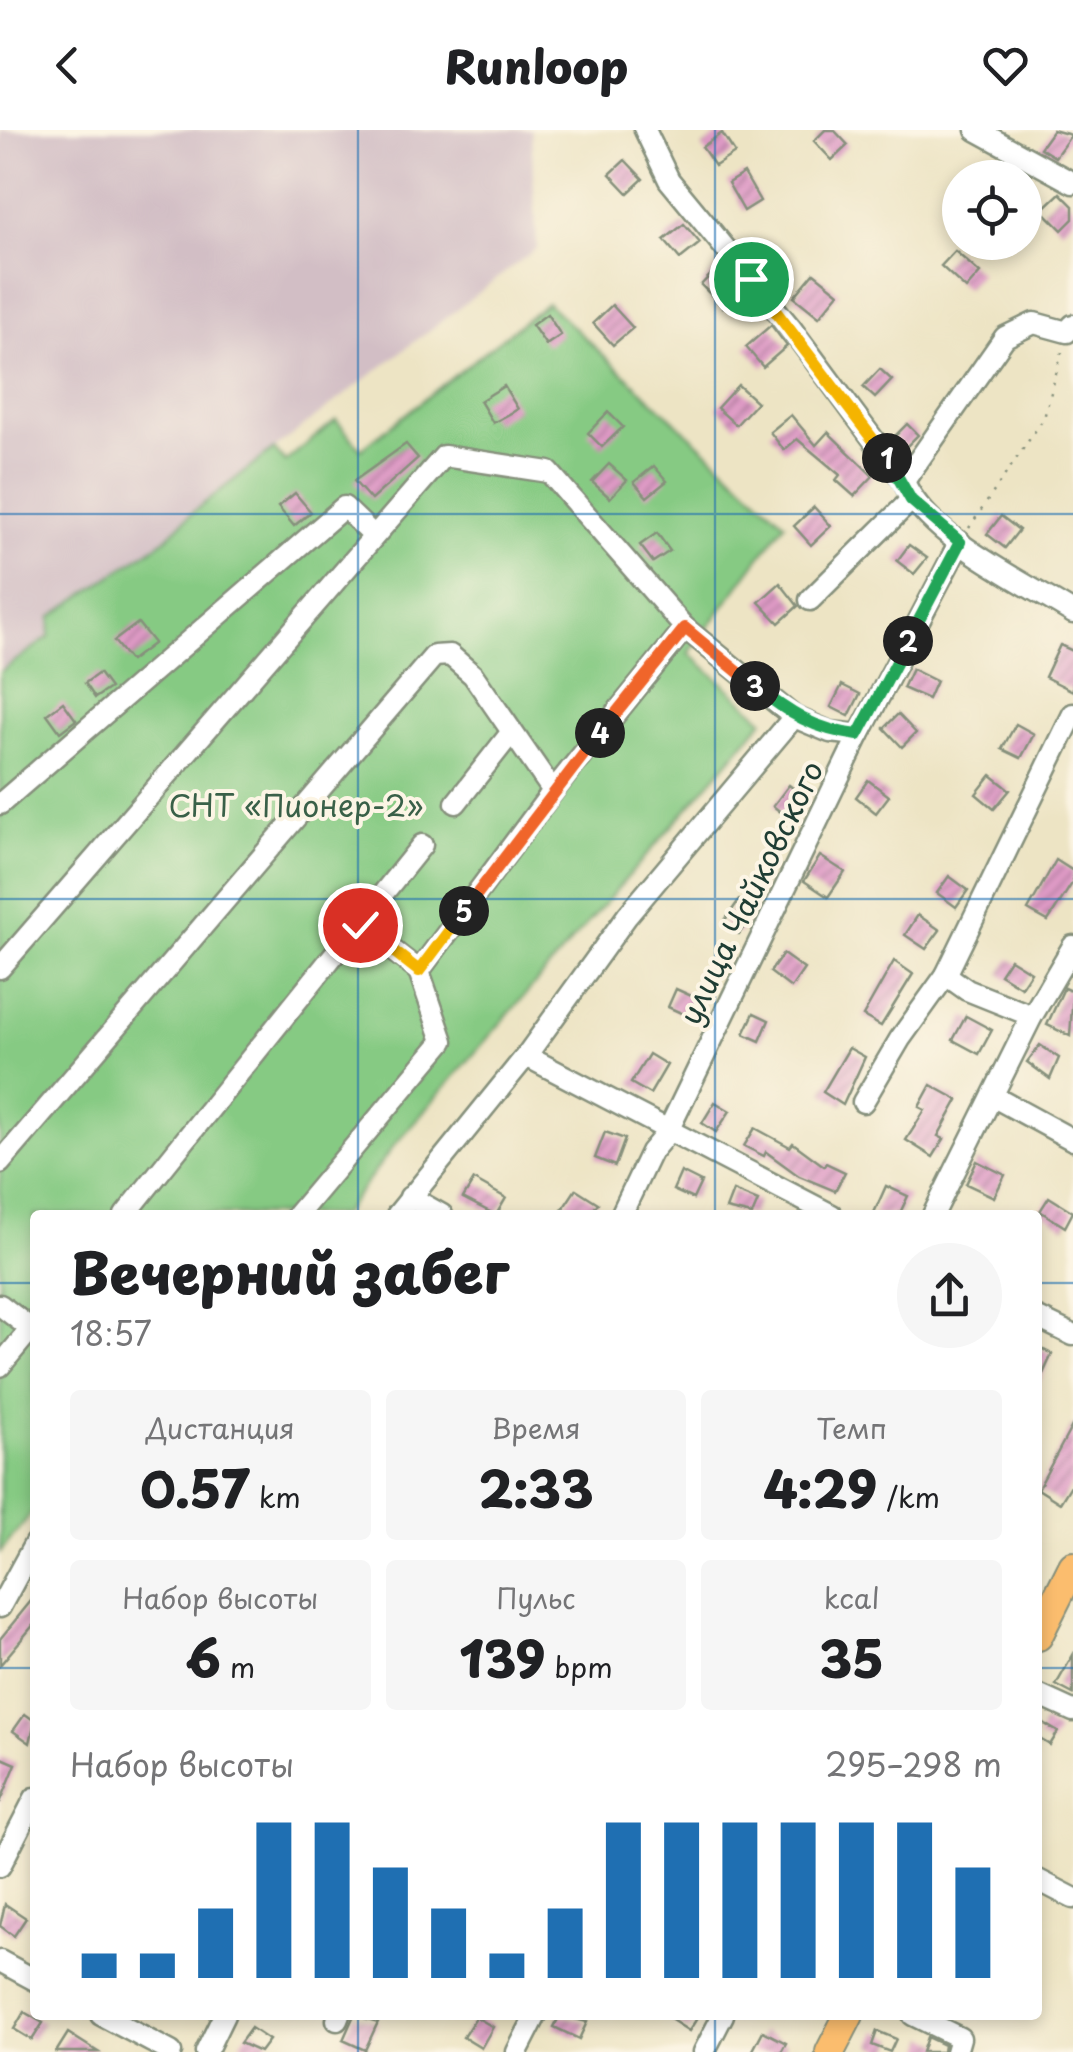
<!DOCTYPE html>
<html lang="ru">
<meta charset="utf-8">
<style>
body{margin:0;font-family:"Playpen Sans",sans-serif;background:#f6f6f6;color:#202124;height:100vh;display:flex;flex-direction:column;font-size:38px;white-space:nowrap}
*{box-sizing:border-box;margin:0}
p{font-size:32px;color:#757577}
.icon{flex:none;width:55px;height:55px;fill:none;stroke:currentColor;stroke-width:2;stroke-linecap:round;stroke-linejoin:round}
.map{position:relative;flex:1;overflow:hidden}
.panel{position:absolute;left:30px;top:1080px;width:1012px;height:810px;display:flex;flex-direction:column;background:#fff;border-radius:10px;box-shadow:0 5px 15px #0003}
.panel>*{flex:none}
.fabs{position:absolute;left:942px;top:30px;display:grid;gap:20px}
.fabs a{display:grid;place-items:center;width:100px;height:100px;border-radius:50%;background:#fff;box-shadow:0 5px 15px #0003;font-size:50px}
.pin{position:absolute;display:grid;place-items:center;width:85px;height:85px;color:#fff;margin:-42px;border:5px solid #fff;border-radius:50%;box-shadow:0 2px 10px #0007}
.km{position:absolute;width:50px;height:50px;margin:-25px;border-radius:50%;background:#222;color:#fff;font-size:28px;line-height:50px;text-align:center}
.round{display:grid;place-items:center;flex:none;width:105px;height:105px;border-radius:52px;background:#f6f6f6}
.summary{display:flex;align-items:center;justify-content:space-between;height:170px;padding:0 40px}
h1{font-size:55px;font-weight:800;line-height:75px}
.figures{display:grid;grid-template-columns:repeat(3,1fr);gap:15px;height:170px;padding:10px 40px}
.figures div{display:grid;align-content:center;border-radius:10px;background:#f6f6f6;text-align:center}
.figures b{font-size:50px;font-weight:800}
.figures small{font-size:28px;font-weight:400}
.figures p{font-size:28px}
.chart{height:280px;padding:20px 40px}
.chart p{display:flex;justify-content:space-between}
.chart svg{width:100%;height:180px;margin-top:10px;stroke:#1f6fb2;stroke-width:6}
header{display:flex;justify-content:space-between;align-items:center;height:130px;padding:0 40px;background:#fff;font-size:45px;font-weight:800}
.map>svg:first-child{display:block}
.industrial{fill:#d2bec5}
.garden{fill:#86ca83;stroke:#52845c;stroke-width:2.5}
.building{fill:url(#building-hatch)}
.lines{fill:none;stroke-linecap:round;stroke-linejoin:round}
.minor-casing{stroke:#86907c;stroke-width:25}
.major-casing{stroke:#86907c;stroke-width:32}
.path{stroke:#86907c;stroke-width:2.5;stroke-dasharray:2.5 8;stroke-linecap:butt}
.minor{stroke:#fff;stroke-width:20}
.major{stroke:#fbbd6e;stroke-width:28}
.split-1-casing{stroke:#fff;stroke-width:20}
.split-2-casing{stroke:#fff;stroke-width:20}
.split-3-casing{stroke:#fff;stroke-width:20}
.split-4-casing{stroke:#fff;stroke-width:20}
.split-5-casing{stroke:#fff;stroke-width:20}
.split-6-casing{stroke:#fff;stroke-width:20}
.split-1{stroke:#f5b400;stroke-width:12}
.split-2{stroke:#22a559;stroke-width:12}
.split-3{stroke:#22a559;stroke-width:12}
.split-4{stroke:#f0652b;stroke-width:12}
.split-5{stroke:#f0652b;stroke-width:12}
.split-6{stroke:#f5b400;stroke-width:12}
.grid{fill:none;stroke:#1f6fb2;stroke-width:2.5;stroke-opacity:0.55}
.labels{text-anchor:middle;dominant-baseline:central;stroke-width:8;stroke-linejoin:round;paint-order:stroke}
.park-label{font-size:30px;fill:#396048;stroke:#fcf5e5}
.street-label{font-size:30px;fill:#1f3d34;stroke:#fcf5e5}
</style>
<header><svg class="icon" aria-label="back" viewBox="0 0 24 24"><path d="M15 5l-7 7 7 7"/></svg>Runloop<svg class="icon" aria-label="heart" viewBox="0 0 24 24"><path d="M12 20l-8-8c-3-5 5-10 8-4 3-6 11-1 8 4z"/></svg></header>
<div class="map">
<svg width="1073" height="1922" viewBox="0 0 1073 1922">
<defs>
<pattern id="building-hatch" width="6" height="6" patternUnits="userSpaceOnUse" patternTransform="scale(2.5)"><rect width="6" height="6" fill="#de9ac5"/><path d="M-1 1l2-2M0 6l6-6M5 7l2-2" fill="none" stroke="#b37fa1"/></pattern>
</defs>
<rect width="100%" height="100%" fill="#fcf5e5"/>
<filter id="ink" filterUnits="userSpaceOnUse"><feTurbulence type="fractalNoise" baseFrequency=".01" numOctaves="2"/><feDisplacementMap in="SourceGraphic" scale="20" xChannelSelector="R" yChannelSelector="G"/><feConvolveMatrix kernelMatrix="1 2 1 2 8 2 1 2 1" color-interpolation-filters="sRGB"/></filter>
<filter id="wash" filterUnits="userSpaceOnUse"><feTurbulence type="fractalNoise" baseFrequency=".0048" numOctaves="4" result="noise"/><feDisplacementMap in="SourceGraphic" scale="40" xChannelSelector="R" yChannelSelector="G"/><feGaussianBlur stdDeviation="2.25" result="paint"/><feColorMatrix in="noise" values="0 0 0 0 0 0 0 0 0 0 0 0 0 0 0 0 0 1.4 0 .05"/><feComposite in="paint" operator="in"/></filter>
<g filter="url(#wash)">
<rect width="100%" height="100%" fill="#ede4c4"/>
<polygon class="industrial" points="0,0 531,0 537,118 193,381 166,409 51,487 49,507 0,542"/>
<polygon class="garden" points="547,173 785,393 689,523 764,590 393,1017 342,1085 35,1085 35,1379 0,1422 0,542 49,507 51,487 166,409 193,382 274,319 285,332 336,290 361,319"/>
<g id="blocks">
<g class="building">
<polygon points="825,0 834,0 848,15 832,30 814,11"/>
<polygon points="1053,0 1071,5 1055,27 1040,18"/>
<polygon points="722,3 735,23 715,36 702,17"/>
<polygon points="625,30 643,49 628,63 610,44"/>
<polygon points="744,43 760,71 744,81 728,53"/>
<polygon points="1060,63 1073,76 1073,89 1062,100 1042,80"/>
<polygon points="684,94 700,113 680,129 664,110"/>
<polygon points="955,121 980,143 966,159 941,136"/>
<polygon points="721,134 741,159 723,177 701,155"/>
<polygon points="814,143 839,163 819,187 794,167"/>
<polygon points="612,175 633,198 613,215 593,193"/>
<polygon points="547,184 561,205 546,215 532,195"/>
<polygon points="771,195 787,216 763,237 746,217"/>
<polygon points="880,239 892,250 875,268 863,257"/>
<polygon points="738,255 757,272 736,295 717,278"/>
<polygon points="504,256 518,279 493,293 480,271"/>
<polygon points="608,282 623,297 602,317 588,303"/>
<polygon points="791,285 816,315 828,302 873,346 854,366 836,350 840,345 797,309 784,320 770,302"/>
<polygon points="907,294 918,305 905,318 894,307"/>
<polygon points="406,314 418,328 371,370 354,351"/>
<polygon points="609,334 627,350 610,368 592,352"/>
<polygon points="654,336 667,351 647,367 634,352"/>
<polygon points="295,363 311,382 294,396 278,377"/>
<polygon points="814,377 831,396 811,415 794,396"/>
<polygon points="1001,386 1019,400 1005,418 987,404"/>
<polygon points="657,403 670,421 653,432 640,415"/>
<polygon points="909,415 927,428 914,444 897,431"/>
<polygon points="780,453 798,476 779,493 759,472"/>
<polygon points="138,493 154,513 130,531 114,511"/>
<polygon points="1060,515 1073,521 1073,561 1045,547"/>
<polygon points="912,539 936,551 928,569 903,558"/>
<polygon points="99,543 110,558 95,568 85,553"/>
<polygon points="842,555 860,564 849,586 831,577"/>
<polygon points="63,572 76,590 60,602 47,584"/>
<polygon points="898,584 916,603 902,617 884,598"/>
<polygon points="1016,594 1034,604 1021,628 1002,619"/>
<polygon points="991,645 1010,660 994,679 976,664"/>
<polygon points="868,650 889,666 876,683 856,667"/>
<polygon points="789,655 808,670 792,691 773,676"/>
<polygon points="820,726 845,742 828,767 804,751"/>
<polygon points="1056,730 1073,741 1073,752 1048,791 1028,780"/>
<polygon points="949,746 968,760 956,777 937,763"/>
<polygon points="739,770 755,781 739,804 723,793"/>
<polygon points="918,785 940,800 926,819 905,805"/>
<polygon points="783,824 804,839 791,858 770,842"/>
<polygon points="1010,829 1031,842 1021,857 1000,844"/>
<polygon points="894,831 913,844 881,896 863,886"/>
<polygon points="1064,858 1073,862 1070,906 1047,895"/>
<polygon points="676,859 698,869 690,887 668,877"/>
<polygon points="754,883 769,890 760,911 744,904"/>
<polygon points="966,886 992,900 979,924 953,910"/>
<polygon points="1040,915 1059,928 1050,949 1027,932"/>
<polygon points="849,918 865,927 843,975 823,962"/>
<polygon points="649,924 667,935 650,964 631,953"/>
<polygon points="931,955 958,970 938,1006 944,1009 933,1027 906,1010 925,980 919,977"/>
<polygon points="715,972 730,981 716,1002 702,993"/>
<polygon points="755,998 790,1017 793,1013 824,1036 826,1033 845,1042 835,1061 799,1046 766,1022 764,1026 744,1016"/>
<polygon points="605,1002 625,1009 615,1036 595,1028"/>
<polygon points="977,1031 1005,1045 994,1067 966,1054"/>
<polygon points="681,1042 701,1052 693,1069 673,1060"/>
<polygon points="474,1050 506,1068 496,1085 463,1068"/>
<polygon points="886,1056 908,1066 899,1085 873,1085"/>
<polygon points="576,1059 598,1073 590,1085 570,1085 562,1080"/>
<polygon points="733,1061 758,1071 752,1085 726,1079"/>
<polygon points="1049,1067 1073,1082 1065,1097 1040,1081"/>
<polygon points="1038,1217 1052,1224 1038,1255"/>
<polygon points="1073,1294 1073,1352 1060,1373 1038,1359"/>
<polygon points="35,1466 35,1493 0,1535 0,1509"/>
<polygon points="1073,1525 1073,1564 1056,1555"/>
<polygon points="25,1584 35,1591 30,1613 13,1601"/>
<polygon points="1043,1593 1058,1602 1050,1615 1038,1608"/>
<polygon points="0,1627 16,1634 0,1673"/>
<polygon points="5,1774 26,1788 14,1806 0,1796"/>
<polygon points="24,1882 43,1893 32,1910 14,1899"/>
<polygon points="354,1885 378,1892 365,1920 343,1910"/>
<polygon points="560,1885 587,1892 579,1909 554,1897"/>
<polygon points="664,1885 699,1885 689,1901"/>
<polygon points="476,1887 493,1897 481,1918 463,1907"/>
<polygon points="251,1898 269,1910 260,1922 240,1913"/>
<polygon points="763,1901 786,1913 781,1922 752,1922"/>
<polygon points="877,1901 896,1909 890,1922 872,1915"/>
<polygon points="68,1903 98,1922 56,1922"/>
<polygon points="927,1907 944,1915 943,1922 922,1922"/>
</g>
</g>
</g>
<g filter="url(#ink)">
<use href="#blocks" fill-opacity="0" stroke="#86907c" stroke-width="2.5"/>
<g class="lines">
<g class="minor-casing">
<g id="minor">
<path d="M645,0L669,50L790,197L904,351C925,406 1024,452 1073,483"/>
<polyline points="976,0 1073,53"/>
<polyline points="904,351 1005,207 1034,193 1067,202 1073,195"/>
<polyline points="810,470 911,370"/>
<polyline points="553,661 685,498"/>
<polyline points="456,673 511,603"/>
<polyline points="0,674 344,377 373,405"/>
<polyline points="360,795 419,841"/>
<polyline points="0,838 444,326 549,342 685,498 794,587 830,602 859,605"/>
<polyline points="946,845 967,860 1032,886"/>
<polyline points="526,926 832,1085"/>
<polyline points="994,967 1073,1010"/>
<polyline points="863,972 900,909 946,845 1073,584"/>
<polyline points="0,1033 434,526 450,525 473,545 553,661 419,841 443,911 297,1085"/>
<polyline points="410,1067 442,1085"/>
<polyline points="125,1085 422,715"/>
<polyline points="397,1085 526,926 627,786 794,587"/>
<polyline points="621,1085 651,1022 667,1003 859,605 960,412"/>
<polyline points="933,1085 1032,886 1073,816"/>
<polyline points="0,1175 35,1202"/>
<polyline points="1038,1188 1073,1205"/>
<polyline points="0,1236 35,1194"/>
<polyline points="0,1477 35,1413"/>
<polyline points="1038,1565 1073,1581"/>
<polyline points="0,1736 35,1668"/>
<polyline points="1038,1750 1073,1768"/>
<polyline points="0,1831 35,1850"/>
<polyline points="101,1885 171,1922"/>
<polyline points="913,1885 960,1908 956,1922"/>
<polyline points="337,1890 339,1885"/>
<polyline points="206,1922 224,1885"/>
<polyline points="517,1922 536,1885"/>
<polyline points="704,1922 723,1885"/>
</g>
</g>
<g class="major-casing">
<g id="major">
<polyline points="1038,1506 1073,1436"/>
<polyline points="830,1922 849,1885"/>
</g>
</g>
<polyline class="path" points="969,398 1044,288 1062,222"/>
<use href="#minor" class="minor"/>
<use href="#major" class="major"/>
</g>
</g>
<g class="lines" filter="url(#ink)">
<g class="split-1-casing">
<polyline id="split-1" points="751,149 887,328"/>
</g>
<g class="split-2-casing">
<polyline id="split-2" points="887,328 911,370 960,412 908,511"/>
</g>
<g class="split-3-casing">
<path id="split-3" d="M755,556C788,583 815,600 858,605L908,511"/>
</g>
<g class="split-4-casing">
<polyline id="split-4" points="600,603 685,498 755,556"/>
</g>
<g class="split-5-casing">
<polyline id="split-5" points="464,781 600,603"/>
</g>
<g class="split-6-casing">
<polyline id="split-6" points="360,795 419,841 464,781"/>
</g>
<use href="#split-1" class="split-1"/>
<use href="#split-2" class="split-2"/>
<use href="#split-3" class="split-3"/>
<use href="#split-4" class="split-4"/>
<use href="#split-5" class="split-5"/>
<use href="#split-6" class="split-6"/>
</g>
<path class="grid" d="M358,0V1085M715,0V1085M0,384H1073M0,769H1073M0,1153H35M1038,1153H1073M0,1538H35M1038,1538H1073M358,1885V1922M715,1885V1922"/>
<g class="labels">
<g class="park-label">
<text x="296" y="674">СНТ «Пионер-2»</text>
</g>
<g class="street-label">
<text transform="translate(750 762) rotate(-64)">улица Чайковского</text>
</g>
</g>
</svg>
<div class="fabs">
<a><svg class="icon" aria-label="locate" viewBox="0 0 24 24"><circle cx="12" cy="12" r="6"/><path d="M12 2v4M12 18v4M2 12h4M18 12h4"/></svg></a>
</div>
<div class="pin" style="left:751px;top:149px;background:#1e9e55"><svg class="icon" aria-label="arrive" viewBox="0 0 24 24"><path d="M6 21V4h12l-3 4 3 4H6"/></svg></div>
<div class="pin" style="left:360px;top:795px;background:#d93025"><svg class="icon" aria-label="check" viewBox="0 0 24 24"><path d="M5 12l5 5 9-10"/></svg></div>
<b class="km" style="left:887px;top:328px">1</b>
<b class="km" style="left:908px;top:511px">2</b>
<b class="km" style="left:755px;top:556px">3</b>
<b class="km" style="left:600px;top:603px">4</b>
<b class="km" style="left:464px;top:781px">5</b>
<section class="panel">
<div class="summary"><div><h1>Вечерний забег</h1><p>18:57</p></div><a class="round"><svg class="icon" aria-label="share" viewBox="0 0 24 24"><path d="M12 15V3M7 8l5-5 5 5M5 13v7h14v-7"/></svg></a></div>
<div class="figures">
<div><p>Дистанция</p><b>0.57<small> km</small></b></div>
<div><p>Время</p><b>2:33</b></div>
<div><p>Темп</p><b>4:29<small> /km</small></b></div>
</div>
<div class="figures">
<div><p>Набор высоты</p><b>6<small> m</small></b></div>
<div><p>Пульс</p><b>139<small> bpm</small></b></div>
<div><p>kcal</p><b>35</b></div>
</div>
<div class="chart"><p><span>Набор высоты</span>295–298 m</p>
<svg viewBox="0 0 160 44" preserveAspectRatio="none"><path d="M5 44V38M15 44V38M25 44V27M35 44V6M45 44V6M55 44V17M65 44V27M75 44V38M85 44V27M95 44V6M105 44V6M115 44V6M125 44V6M135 44V6M145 44V6M155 44V17"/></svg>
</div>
</section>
</div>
